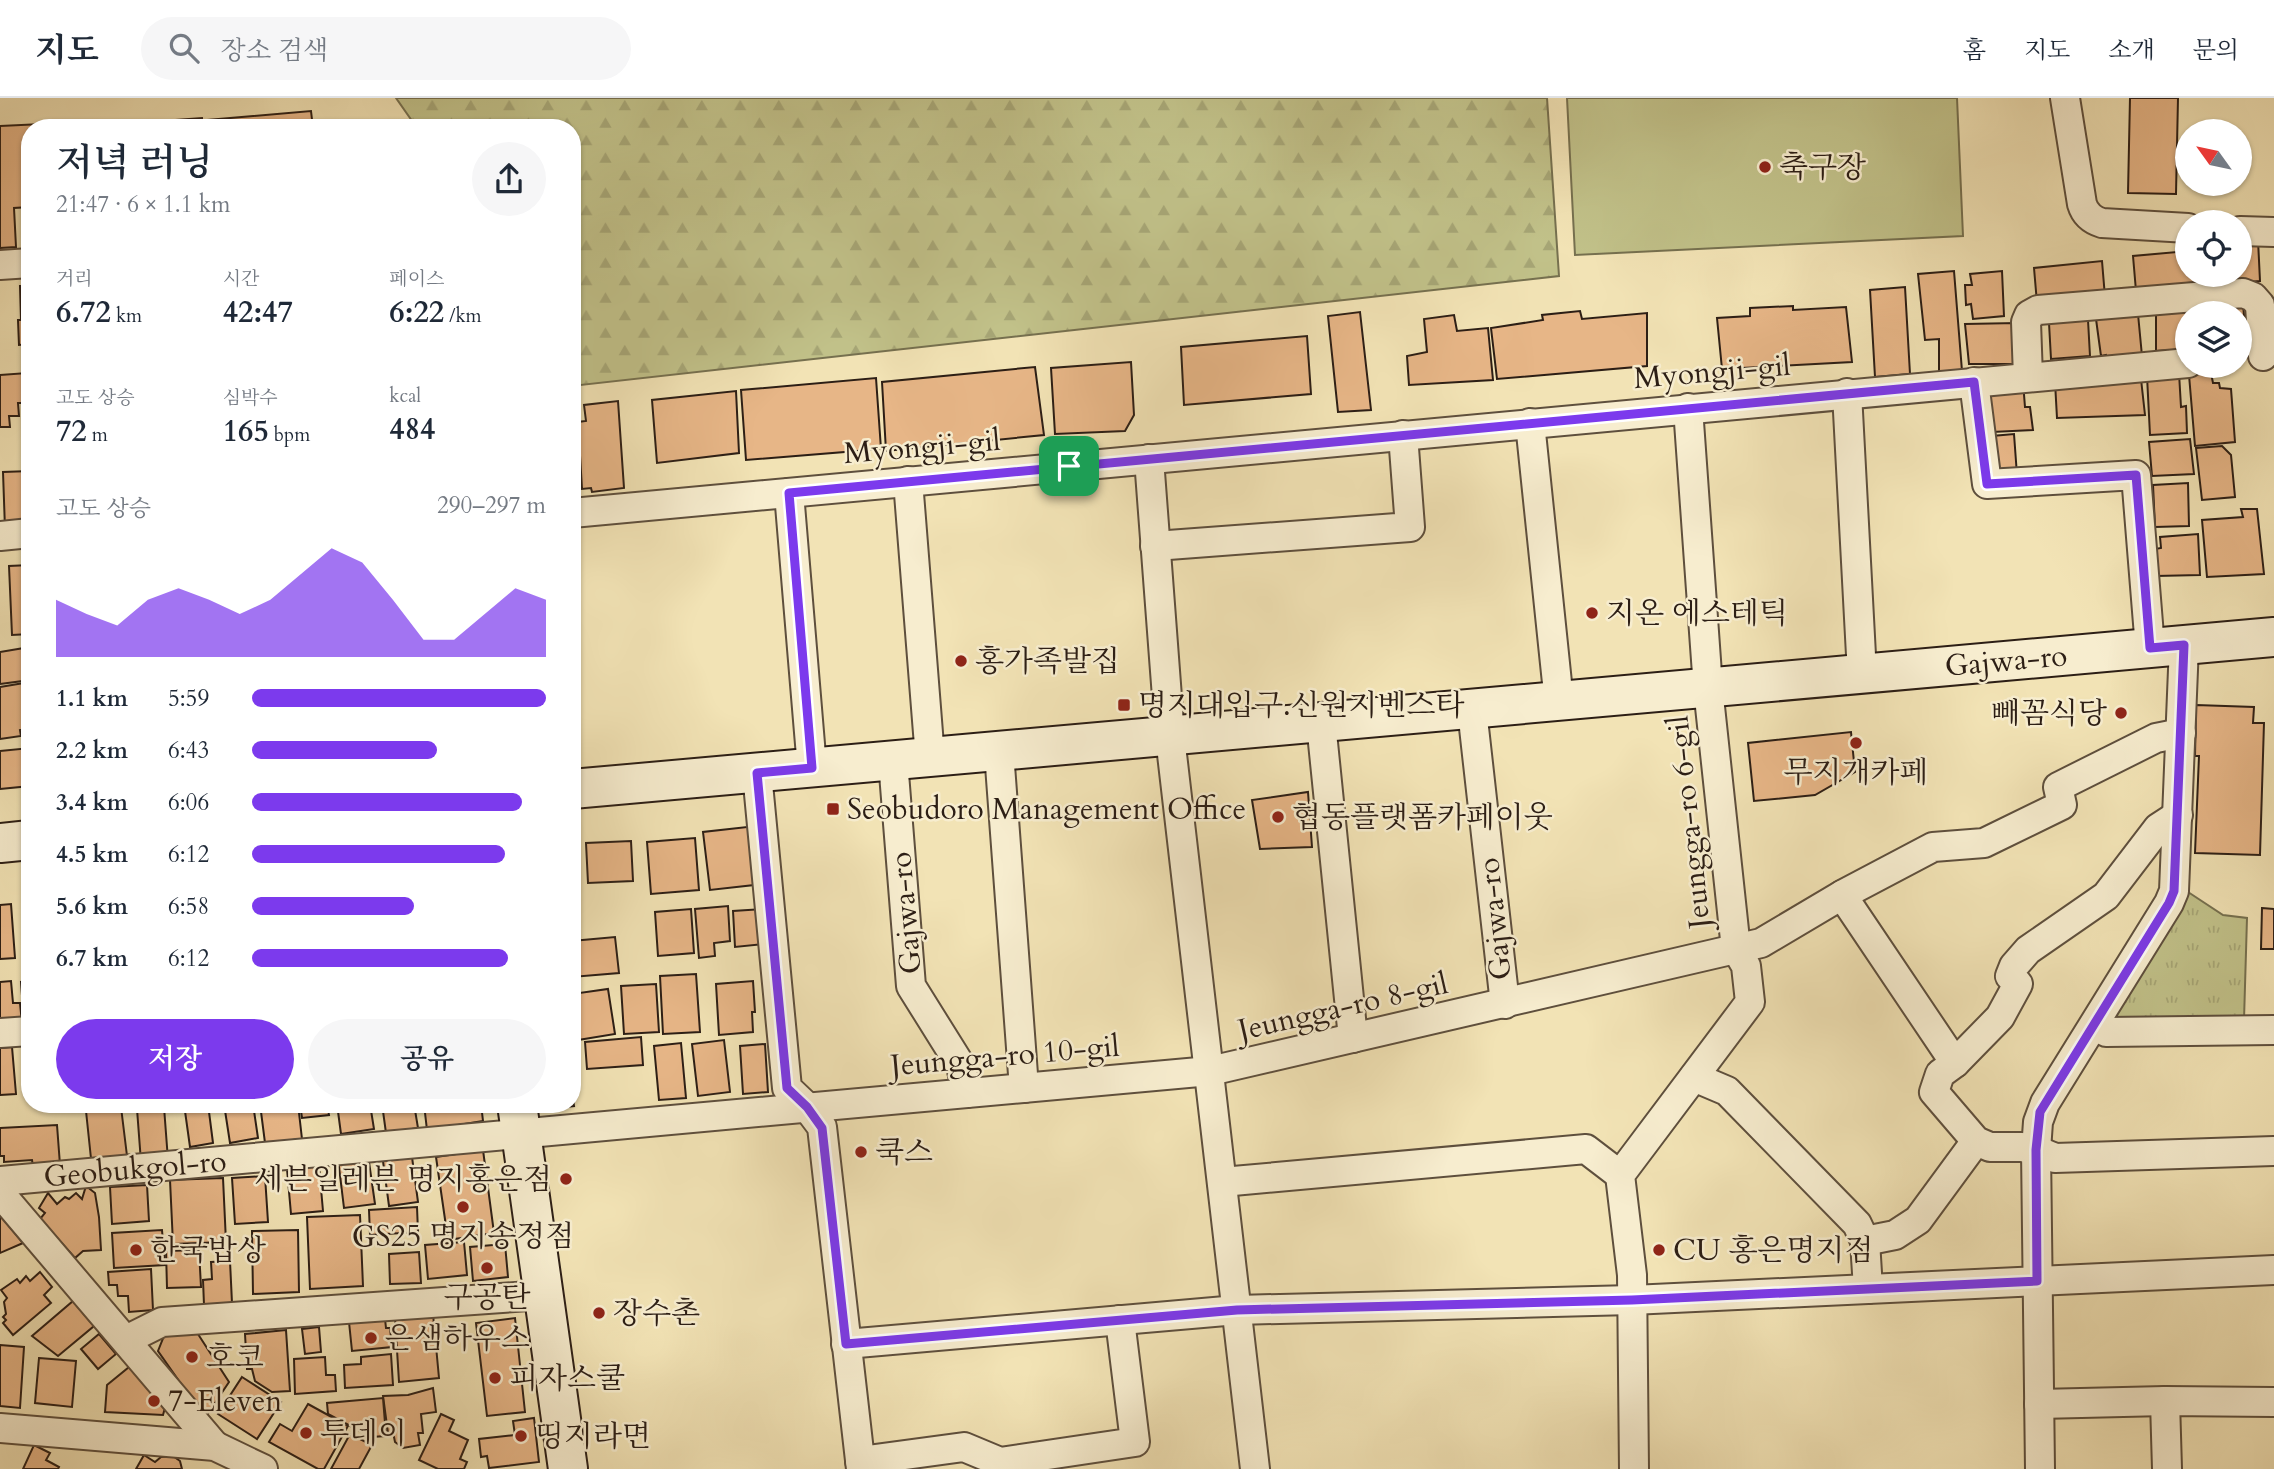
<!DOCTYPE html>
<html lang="ko">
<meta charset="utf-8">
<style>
body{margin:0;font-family:Cardo,"Noto Serif KR",serif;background:#f6f6f7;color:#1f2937;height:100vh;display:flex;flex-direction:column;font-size:26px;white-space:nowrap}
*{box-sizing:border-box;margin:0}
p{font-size:23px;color:#747a83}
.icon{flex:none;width:38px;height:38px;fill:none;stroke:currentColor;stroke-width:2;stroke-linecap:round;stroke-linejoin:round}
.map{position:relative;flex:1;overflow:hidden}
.details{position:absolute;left:21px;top:21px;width:560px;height:994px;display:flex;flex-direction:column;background:#fff;border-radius:28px;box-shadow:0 2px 5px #0004}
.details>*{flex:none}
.needle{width:46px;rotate:303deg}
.buttons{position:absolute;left:2175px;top:21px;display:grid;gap:14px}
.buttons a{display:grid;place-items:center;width:77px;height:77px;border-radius:50%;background:#fff;box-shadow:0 2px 5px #0004;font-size:35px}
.pin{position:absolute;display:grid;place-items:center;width:60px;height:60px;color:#fff;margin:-30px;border-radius:14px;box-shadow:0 4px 10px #0006}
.round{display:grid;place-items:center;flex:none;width:74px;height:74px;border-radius:37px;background:#f6f6f7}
.overview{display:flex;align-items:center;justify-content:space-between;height:119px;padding:0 35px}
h1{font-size:38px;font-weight:600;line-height:52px}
.metrics{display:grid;grid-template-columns:repeat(3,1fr);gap:10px;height:119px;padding:7px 35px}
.metrics div{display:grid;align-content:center}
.metrics b{font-size:30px;font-weight:600}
.metrics small{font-size:19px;font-weight:400}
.metrics p{font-size:19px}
.chart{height:196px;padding:14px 35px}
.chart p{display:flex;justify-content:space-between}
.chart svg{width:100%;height:126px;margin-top:7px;fill:#7c3aed;opacity:.7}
.button{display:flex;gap:14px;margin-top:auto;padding:14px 35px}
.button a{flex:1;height:80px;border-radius:42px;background:#7c3aed;color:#fff;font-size:28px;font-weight:600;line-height:80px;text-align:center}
.button a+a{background:#f6f6f7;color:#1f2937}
ul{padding:0 35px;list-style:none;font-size:23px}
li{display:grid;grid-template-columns:112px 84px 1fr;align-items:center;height:52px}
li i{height:18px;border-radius:9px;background:#7c3aed}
header{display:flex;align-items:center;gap:42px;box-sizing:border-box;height:98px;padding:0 35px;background:#fff;border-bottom:2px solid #e0e1e3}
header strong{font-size:33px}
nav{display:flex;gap:38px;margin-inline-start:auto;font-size:24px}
.search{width:490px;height:63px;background:#f6f6f7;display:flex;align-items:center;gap:18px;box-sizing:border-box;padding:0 24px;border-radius:38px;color:#747a83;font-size:26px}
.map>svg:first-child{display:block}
.grass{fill:#c1c189;stroke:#76704f;stroke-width:2}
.forest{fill:url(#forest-firs);stroke:#76704f;stroke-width:2}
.park{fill:url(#park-tufts);stroke:#76704f;stroke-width:2}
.building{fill:#e7b687;stroke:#2c1e15;stroke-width:2}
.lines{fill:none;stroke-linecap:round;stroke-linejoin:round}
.street-casing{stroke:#5e4f3d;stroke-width:32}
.secondary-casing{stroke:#2c1e15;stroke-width:42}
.street{stroke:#f7edcf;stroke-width:28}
.secondary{stroke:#f7edcf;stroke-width:38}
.route-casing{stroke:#fff;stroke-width:14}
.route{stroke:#7c3aed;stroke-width:9}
.poi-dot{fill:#8f2418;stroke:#f7edcf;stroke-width:2.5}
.labels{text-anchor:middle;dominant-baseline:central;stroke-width:5;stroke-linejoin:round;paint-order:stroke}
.poi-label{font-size:30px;fill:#2c1e15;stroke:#f7edcf;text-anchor:start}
.street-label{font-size:30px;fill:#2c1e15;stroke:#f7edcf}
</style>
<header>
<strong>지도</strong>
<div class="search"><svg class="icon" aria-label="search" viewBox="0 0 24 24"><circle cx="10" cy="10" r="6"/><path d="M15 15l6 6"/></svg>장소 검색</div>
<nav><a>홈</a><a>지도</a><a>소개</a><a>문의</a></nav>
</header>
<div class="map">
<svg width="2274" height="1371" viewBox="0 0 2274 1371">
<defs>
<pattern id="forest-firs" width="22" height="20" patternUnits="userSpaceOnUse" patternTransform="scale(1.75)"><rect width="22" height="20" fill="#c1c189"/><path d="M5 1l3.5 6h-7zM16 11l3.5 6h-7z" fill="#a6a575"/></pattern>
<pattern id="park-tufts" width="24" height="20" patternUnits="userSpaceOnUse" patternTransform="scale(1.75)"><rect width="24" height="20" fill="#c1c189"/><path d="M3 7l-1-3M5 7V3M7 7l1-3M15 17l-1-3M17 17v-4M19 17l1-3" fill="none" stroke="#a6a575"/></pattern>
</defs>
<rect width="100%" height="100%" fill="#f2e3b5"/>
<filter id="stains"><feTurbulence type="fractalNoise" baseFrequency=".00286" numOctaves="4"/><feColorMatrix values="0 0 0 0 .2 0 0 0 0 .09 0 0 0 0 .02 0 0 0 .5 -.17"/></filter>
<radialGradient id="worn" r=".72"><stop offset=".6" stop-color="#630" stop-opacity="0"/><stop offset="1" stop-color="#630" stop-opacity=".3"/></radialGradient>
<polygon class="grass" points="1567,0 1957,0 1963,138 1575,157"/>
<polygon class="forest" points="396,0 1547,0 1559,178 572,288 572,30 417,30"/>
<polygon class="park" points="2185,792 2223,817 2247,820 2244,922 2121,923 2114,914"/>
<g class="building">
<polygon points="2130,0 2178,0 2176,96 2128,95"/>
<polygon points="311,13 313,30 209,30 208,22"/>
<polygon points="202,20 203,30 64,30"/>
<polygon points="63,25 62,30 30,30 30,109 14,110 16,149 0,150 0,28"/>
<polygon points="2258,142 2260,183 2225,186 2224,177 2240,177 2240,143"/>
<polygon points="2188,153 2188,177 2205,177 2206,186 2136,193 2133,158"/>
<polygon points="2102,163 2105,199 2037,205 2034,170"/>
<polygon points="1954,173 1962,273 1939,275 1939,241 1925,242 1918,176"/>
<polygon points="2002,173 2004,218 1973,221 1971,206 1966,207 1965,187 1972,187 1970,176"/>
<polygon points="20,188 30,188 30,246 19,247 18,222 21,222"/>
<polygon points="1905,189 1910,276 1875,279 1870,192"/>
<polygon points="2194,206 2195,215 2188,215 2188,251 2156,253 2156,208"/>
<polygon points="2243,207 2247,247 2240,247 2240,215 2202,215 2201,210"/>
<polygon points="1793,208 1793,212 1846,209 1852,264 1722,271 1717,220 1750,218 1750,210"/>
<polygon points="1580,213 1582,221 1647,215 1647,268 1497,281 1491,230 1543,222 1542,217"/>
<polygon points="1360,214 1371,312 1338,314 1328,218"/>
<polygon points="2138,216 2142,258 2107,260 2106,257 2101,258 2096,221"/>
<polygon points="1454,217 1457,233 1488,230 1493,282 1409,287 1407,258 1427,254 1424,221"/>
<polygon points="2088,222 2090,258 2051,261 2049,225"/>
<polygon points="2017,225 2019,259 2013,266 1969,266 1965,226"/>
<polygon points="1307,238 1311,296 1184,307 1181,249"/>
<polygon points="1131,264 1134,317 1125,333 1055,336 1051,270"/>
<polygon points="1035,269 1044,337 886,353 882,284"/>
<polygon points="27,275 29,305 18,305 19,318 9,318 10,329 0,329 0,277"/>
<polygon points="2179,275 2181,309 2186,308 2187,335 2150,337 2147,278"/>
<polygon points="2211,275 2213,285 2219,285 2220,290 2231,291 2235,344 2195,348 2189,277"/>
<polygon points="876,280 881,351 746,362 741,292"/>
<polygon points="2141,281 2145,317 2057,320 2055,284"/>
<polygon points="2023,284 2025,309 2030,309 2033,332 1992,334 1987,286"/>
<polygon points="736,293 739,355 657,365 652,302"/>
<polygon points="618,303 624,390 592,394 591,390 582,391 578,324 586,323 584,307"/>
<polygon points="2014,336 2017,377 1995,379 1992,338"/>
<polygon points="2190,341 2194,376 2152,378 2149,344"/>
<polygon points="2222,348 2231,357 2235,399 2202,402 2196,350"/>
<polygon points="30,373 30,430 5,431 3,374"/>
<polygon points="2188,385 2189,428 2155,429 2153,387"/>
<polygon points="2241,411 2257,411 2264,476 2207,479 2202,422 2243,419"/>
<polygon points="2198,436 2200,477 2156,478 2155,451 2161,450 2160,439"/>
<polygon points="30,467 30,536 12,537 9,468"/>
<polygon points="30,549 30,582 0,586 0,554"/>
<polygon points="30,584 30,596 25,596 27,611 24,611 27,631 20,632 21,638 0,641 0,589"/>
<polygon points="2196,607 2254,609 2253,625 2264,625 2260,757 2195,755 2199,658 2195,658"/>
<polygon points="1851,634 1855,674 1815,697 1754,703 1748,645"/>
<polygon points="30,650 30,688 0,691 0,653"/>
<polygon points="1308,694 1312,749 1260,751 1252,702"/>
<polygon points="756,728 763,786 710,792 703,734"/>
<polygon points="695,740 699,792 651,796 647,744"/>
<polygon points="631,743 633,783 588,785 586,745"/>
<polygon points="30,804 30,863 28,863 23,805"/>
<polygon points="11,806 15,860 0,861 0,807"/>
<polygon points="728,808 730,843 714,845 715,858 699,860 695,811"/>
<polygon points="2262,810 2274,811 2274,851 2261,851"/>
<polygon points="691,811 694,855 658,858 655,814"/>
<polygon points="763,811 765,846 735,849 733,813"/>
<polygon points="615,839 619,875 572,879 572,843"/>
<polygon points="696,876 700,934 663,936 660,878"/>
<polygon points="11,883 13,905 20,905 22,925 0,927 0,884"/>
<polygon points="30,883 30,924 24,925 21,884"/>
<polygon points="753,883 755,914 752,914 753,934 719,937 716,886"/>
<polygon points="656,886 659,934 624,936 621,888"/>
<polygon points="608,891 615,936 572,943 572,896"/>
<polygon points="641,939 643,967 587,971 585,944"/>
<polygon points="724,942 730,994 698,998 692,946"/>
<polygon points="681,945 686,1000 659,1002 654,948"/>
<polygon points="765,946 768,994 743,996 740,948"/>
<polygon points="12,949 16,996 0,997 0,950"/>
<polygon points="572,995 574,1008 536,1012 536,1006 572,1006"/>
<polygon points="184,1006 208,1006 213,1045 190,1049"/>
<polygon points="224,1006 253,1006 258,1040 230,1045"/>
<polygon points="260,1006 298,1006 302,1041 265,1045"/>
<polygon points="300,1006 327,1006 329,1017 302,1020"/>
<polygon points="337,1006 370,1006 374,1031 341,1036"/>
<polygon points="382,1006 414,1006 418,1030 386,1035"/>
<polygon points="424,1006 481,1006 483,1023 427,1032"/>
<polygon points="121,1009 128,1066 92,1070 86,1013"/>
<polygon points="164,1009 168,1062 141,1064 137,1011"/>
<polygon points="57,1027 60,1067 33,1068 32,1062 4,1064 4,1058 0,1058 0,1030"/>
<polygon points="483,1052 494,1135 448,1142 436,1059"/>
<polygon points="368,1057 375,1106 344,1110 338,1061"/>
<polygon points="412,1059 418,1104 389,1108 383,1063"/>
<polygon points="319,1068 323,1113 291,1116 287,1071"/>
<polygon points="265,1078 268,1124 235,1126 232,1080"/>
<polygon points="223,1080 226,1144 173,1146 170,1082"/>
<polygon points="147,1087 149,1123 112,1126 110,1089"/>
<polygon points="86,1088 95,1095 99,1119 101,1152 83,1153 75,1160 40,1121 45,1115 39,1110 48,1095 57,1106 65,1099 69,1101 76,1095 82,1101"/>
<polygon points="417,1109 418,1134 370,1137 369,1112"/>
<polygon points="0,1117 23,1145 0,1155"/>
<polygon points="360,1117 363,1188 310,1191 307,1119"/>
<polygon points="162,1132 165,1167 114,1170 112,1135"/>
<polygon points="298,1132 299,1194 253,1196 252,1133"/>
<polygon points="464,1144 467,1177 428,1181 425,1147"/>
<polygon points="505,1146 508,1179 473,1183 470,1149"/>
<polygon points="199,1152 201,1189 167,1190 166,1153"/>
<polygon points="419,1154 421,1185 390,1186 389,1156"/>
<polygon points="230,1163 232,1205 204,1207 203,1182 212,1181 211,1164"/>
<polygon points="151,1171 153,1212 129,1214 128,1198 118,1198 117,1187 109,1187 108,1174"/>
<polygon points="40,1174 52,1189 44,1197 51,1205 13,1237 3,1225 6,1222 3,1219 6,1216 4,1204 7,1200 1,1192 17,1181 20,1185 26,1178 30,1183"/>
<polygon points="73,1203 94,1228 58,1258 32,1238"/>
<polygon points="433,1216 439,1280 399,1284 395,1220"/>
<polygon points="515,1220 525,1314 487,1318 476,1225"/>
<polygon points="385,1221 386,1230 390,1230 392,1249 352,1253 349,1224"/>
<polygon points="319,1229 321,1254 305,1256 302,1231"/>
<polygon points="286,1232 290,1293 272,1294 255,1283 252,1271 247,1271 245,1236"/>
<polygon points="196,1233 229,1284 205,1320 158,1253 164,1238"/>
<polygon points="99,1236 116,1256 98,1271 81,1251"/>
<polygon points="0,1247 24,1249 20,1310 0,1308"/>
<polygon points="391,1256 393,1287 345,1290 344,1267 361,1266 361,1259"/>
<polygon points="325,1259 326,1277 335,1277 336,1293 295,1296 294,1261"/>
<polygon points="39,1260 76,1263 72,1309 35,1305"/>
<polygon points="134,1265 166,1306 163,1317 105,1314 107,1287"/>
<polygon points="242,1279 281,1304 257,1341 218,1316"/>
<polygon points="433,1290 436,1314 421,1316 423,1335 418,1335 420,1347 403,1350 395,1344 393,1334 388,1335 383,1298 408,1297"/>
<polygon points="383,1300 386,1338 371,1339 328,1316 327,1305"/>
<polygon points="308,1306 348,1328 324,1371 318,1371 269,1344 280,1326 292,1333"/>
<polygon points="441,1316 454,1322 449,1333 468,1342 460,1361 467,1364 464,1371 438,1371 419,1362"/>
<polygon points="534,1320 539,1364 489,1370 487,1358 481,1359 479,1341 515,1337 513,1323"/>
<polygon points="350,1336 372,1347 359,1371 331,1371"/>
<polygon points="34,1347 50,1355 46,1362 59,1369 58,1371 23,1371"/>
<polygon points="144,1357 155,1364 161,1359 173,1358 180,1363 182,1371 136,1371"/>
</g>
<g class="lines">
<g class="street-casing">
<g id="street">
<path d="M2065,0L2082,106C2085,116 2092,122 2102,125L2188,130"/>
<polyline points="2240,133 2274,134"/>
<polyline points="0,167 30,165"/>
<polyline points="2028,279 2026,224 2029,217 2038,212 2243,195 2253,199 2260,207 2263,258"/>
<polyline points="1974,284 1987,386 2136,377 2150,550"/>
<polyline points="1847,295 1862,576"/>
<polyline points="1530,325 1559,604"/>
<polyline points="1149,361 1170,639 1255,1371"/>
<polyline points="908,383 930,660"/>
<polyline points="789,395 812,670"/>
<polyline points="572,415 2188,265"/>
<polyline points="0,438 30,435"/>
<polyline points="1155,448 1410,429 1403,337"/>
<polyline points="1472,612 1505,906"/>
<polyline points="1321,625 1353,940"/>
<polyline points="999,654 1024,990"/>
<polyline points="893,663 911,888 961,968 967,995"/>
<polyline points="757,675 787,990 807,1009 822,1029 861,1371"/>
<polyline points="2178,717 2158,730 2106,798 2028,852 2014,868 2010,878 2018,886 2000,919 1955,965 1940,976 1934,994 1976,1043 1990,1049 2022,1049 2036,1052 2055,1060 2274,1053"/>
<polyline points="1842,797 1955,965"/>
<polyline points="2094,927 2106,934 2274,932"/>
<polyline points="0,935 30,933"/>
<polyline points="1694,979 1727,993 1857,1126 1865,1143 1868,1191"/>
<polyline points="0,1083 1210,973 1761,845 1842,797 1933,749 1984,745 2062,707 2058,689 2156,640 2181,635"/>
<polyline points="1222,1084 1586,1051 1620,1077"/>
<polyline points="0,1095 215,1348"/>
<polyline points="1865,1143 1895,1137 1918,1122 1976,1043"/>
<polyline points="126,1242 162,1224 544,1197"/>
<polyline points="846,1246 1237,1212 1632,1202 2274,1172"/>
<polyline points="2165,1303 2167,1371"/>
<polyline points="2039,1306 2165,1303 2274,1304"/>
<polyline points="0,1330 215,1348 263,1371"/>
<polyline points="860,1363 964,1349 1000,1364 1135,1344 1120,1222"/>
<polyline points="1634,1371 1632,1177 1620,1077 1750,904 1746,868 1736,851 1708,590 1688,310"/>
<polyline points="2040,1371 2036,1052 2038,1024 2045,1005 2169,805 2174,793 2184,547"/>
</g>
</g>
<g class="secondary-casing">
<g id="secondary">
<polyline points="572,691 2274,539"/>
<polyline points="0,745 30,742"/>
<polyline points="517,1006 568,1371"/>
</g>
</g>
<use href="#street" class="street"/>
<use href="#secondary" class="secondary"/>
</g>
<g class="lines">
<g class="route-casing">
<polygon id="route" points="1974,284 1987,386 2136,377 2150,550 2184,547 2174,793 2169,805 2040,1014 2036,1052 2037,1183 1632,1202 1237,1212 846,1246 822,1030 807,1009 787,990 757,675 812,670 789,395"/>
</g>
<use href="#route" class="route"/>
</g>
<g class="poi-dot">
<circle cx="1765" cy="69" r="7"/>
<circle cx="1592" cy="515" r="7"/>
<circle cx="961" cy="563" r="7"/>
<rect x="1117" y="600" width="14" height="14" rx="3.5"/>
<circle cx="2121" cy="615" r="7"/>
<circle cx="1856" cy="645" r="7"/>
<rect x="826" y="704" width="14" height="14" rx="3.5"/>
<circle cx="1278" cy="719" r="7"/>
<circle cx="861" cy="1054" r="7"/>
<circle cx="566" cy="1081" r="7"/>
<circle cx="463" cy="1109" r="7"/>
<circle cx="136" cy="1152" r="7"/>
<circle cx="1659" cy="1152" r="7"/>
<circle cx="487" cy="1170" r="7"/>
<circle cx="599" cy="1215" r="7"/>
<circle cx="371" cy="1240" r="7"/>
<circle cx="192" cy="1259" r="7"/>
<circle cx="495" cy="1280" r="7"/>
<circle cx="154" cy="1303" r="7"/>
<circle cx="306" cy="1335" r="7"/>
<circle cx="521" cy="1338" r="7"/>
</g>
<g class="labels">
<g class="poi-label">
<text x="1779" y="69">축구장</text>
<text x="1606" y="515">지온 에스테틱</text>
<text x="975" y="563">홍가족발집</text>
<text x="1138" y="607">명지대입구.신원지벤스타</text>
<text x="2107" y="615" text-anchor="end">빼꼼식당</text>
<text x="1856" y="674" text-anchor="middle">무지개카페</text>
<text x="847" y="711">Seobudoro Management Office</text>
<text x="1292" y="719">협동플랫폼카페이웃</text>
<text x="875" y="1054">쿡스</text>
<text x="552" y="1081" text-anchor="end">세븐일레븐 명지홍은점</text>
<text x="463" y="1138" text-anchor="middle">GS25 명지송정점</text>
<text x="150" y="1152">한국밥상</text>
<text x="1673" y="1152">CU 홍은명지점</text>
<text x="487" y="1199" text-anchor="middle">구공탄</text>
<text x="613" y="1215">장수촌</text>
<text x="385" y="1240">은샘하우스</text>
<text x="206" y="1259">호코</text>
<text x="509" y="1280">피자스쿨</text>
<text x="168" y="1303">7-Eleven</text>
<text x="320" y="1335">투데이</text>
<text x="535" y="1338">띵지라면</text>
</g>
<g class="street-label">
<text transform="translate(1712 274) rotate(-5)">Myongji-gil</text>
<text transform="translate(922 349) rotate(-5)">Myongji-gil</text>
<text transform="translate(2006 563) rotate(-5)">Gajwa-ro</text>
<text transform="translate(1689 724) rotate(-96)">Jeungga-ro 6-gil</text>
<text transform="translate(906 815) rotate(-95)">Gajwa-ro</text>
<text transform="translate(1495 821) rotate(-96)">Gajwa-ro</text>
<text transform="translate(1343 909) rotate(-13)">Jeungga-ro 8-gil</text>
<text transform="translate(1005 958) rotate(-5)">Jeungga-ro 10-gil</text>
<text transform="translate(135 1071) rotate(-5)">Geobukgol-ro</text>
</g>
</g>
<rect width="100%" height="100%" filter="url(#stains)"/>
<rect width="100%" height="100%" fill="url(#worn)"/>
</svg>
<div class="buttons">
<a><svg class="needle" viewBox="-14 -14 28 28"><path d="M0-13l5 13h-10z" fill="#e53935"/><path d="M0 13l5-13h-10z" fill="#747a83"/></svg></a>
<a><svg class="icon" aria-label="locate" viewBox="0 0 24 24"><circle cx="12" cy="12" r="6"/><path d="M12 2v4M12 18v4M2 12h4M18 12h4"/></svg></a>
<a><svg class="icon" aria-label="layers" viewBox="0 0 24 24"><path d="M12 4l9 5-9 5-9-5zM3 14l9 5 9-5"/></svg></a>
</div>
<div class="pin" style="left:1069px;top:368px;background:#1e9e55"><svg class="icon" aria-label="arrive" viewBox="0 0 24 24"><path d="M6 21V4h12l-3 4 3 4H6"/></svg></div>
<section class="details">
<div class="overview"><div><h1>저녁 러닝</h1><p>21:47 · 6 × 1.1 km</p></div><a class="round"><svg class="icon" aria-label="share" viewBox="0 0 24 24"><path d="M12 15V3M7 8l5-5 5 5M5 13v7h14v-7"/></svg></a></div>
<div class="metrics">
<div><p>거리</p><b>6.72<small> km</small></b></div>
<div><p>시간</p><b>42:47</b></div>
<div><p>페이스</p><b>6:22<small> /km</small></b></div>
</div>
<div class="metrics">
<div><p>고도 상승</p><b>72<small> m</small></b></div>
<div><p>심박수</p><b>165<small> bpm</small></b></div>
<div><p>kcal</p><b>484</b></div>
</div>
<div class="chart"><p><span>고도 상승</span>290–297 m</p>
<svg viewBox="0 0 160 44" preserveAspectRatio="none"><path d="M0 44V24L10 29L20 33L30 24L40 20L50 24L60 29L70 24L80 15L90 6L100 11L110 24L120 38L130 38L140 29L150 20L160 24V44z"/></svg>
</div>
<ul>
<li><b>1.1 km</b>5:59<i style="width:100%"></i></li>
<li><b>2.2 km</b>6:43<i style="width:63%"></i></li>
<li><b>3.4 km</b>6:06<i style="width:92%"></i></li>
<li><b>4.5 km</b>6:12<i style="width:86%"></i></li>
<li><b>5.6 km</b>6:58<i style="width:55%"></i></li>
<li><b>6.7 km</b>6:12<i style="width:87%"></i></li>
</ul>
<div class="button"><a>저장</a><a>공유</a></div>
</section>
</div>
